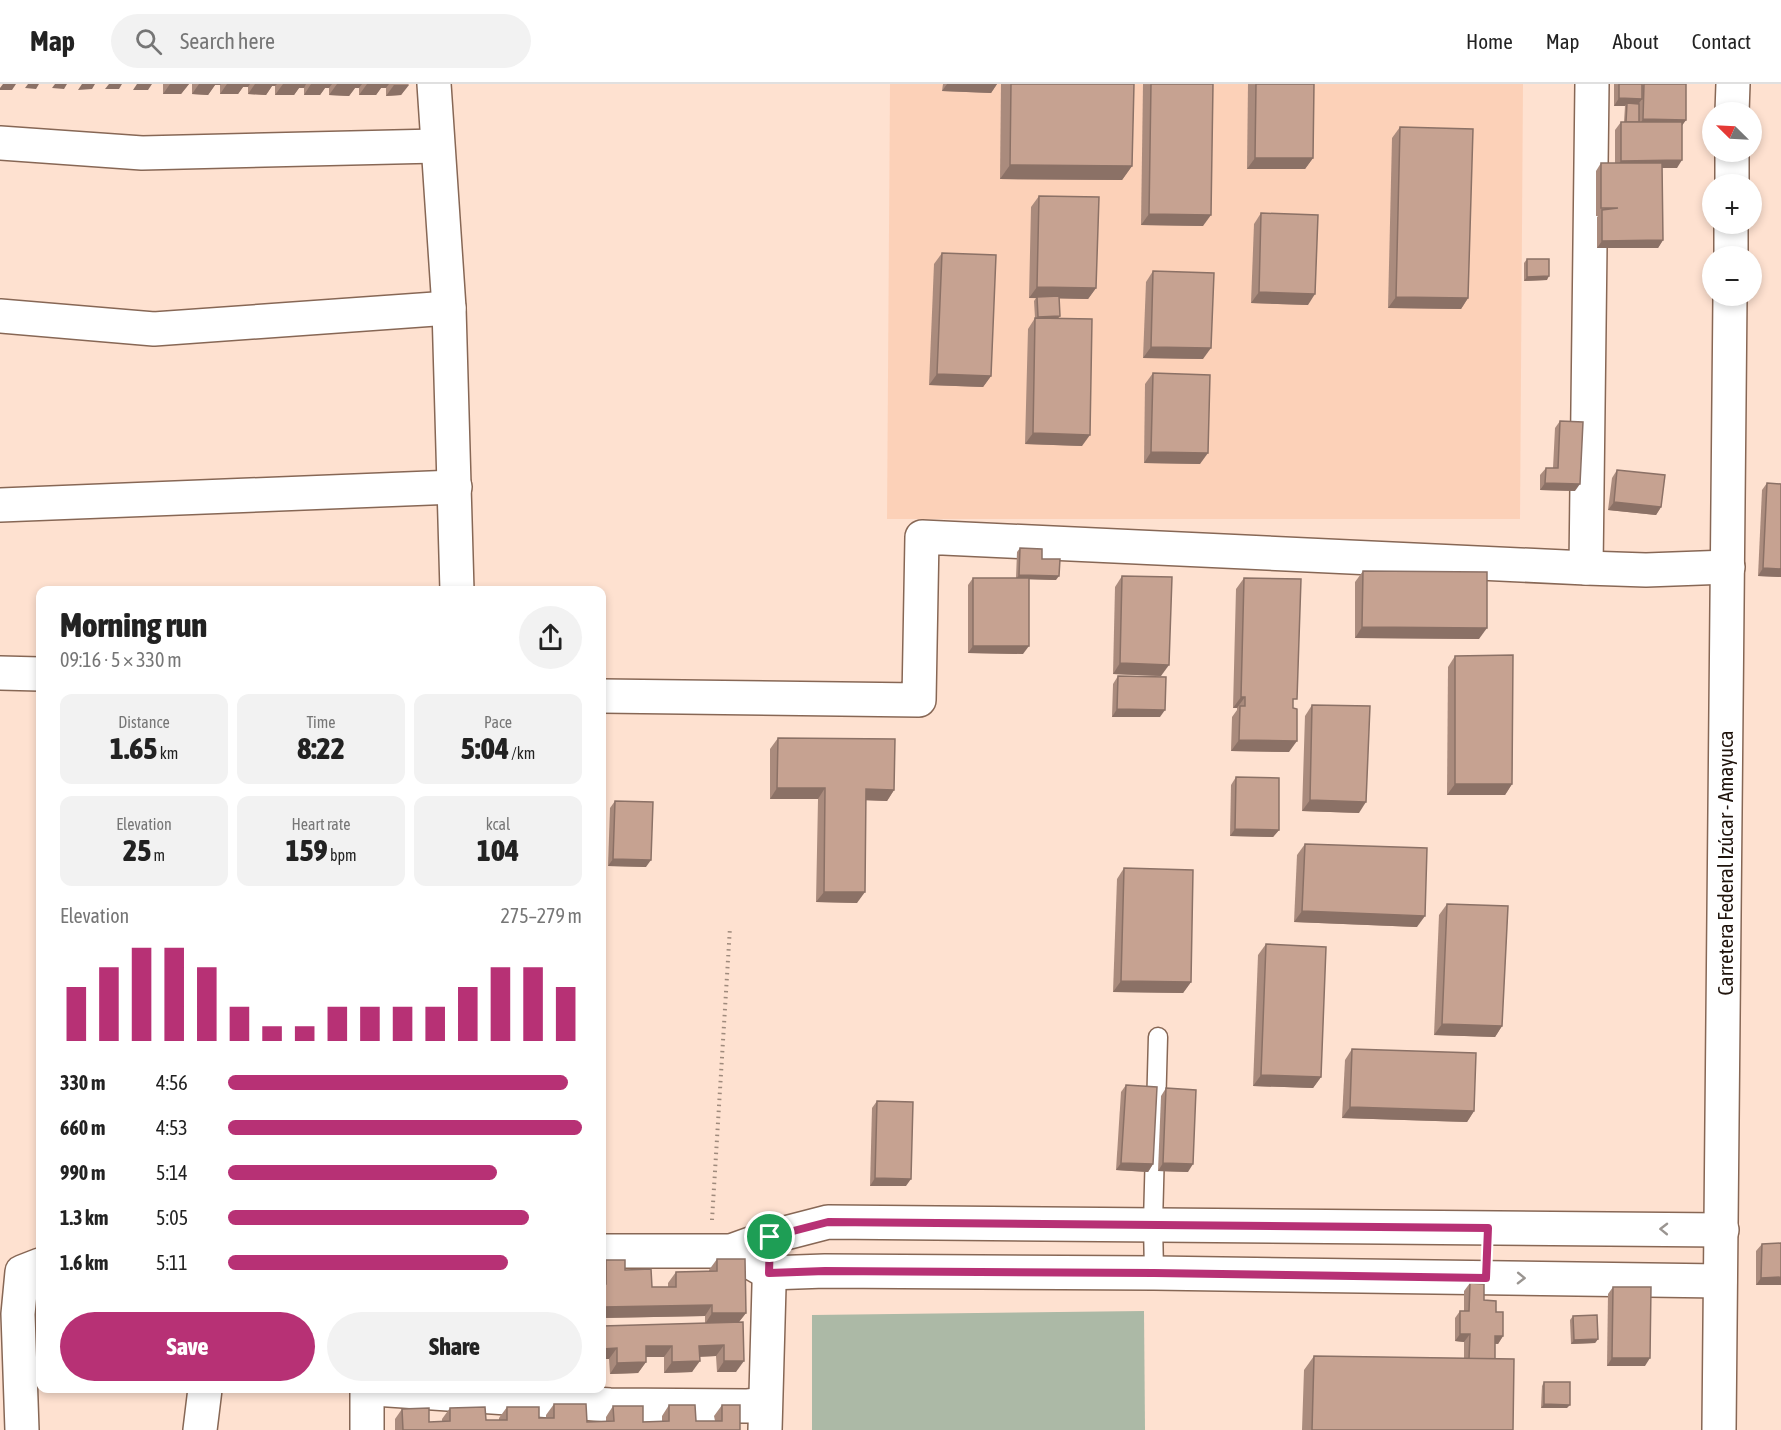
<!DOCTYPE html>
<meta charset="utf-8">
<style>
body{margin:0;font-family:"Asap Condensed",sans-serif;background:#f2f2f2;color:#222;height:100vh;display:flex;flex-direction:column;font-size:22px;white-space:nowrap}
*{box-sizing:border-box;margin:0}
p{font-size:20px;color:#767676}
.icon{flex:none;width:33px;height:33px;fill:none;stroke:currentColor;stroke-width:2;stroke-linecap:round;stroke-linejoin:round}
.map{position:relative;flex:1;overflow:hidden}
.drawer{position:absolute;left:36px;top:502px;width:570px;height:807px;display:flex;flex-direction:column;background:#fff;border-radius:12px;box-shadow:0 3px 9px #0003}
.drawer>*{flex:none}
.needle{width:39px;rotate:294deg}
.buttons{position:absolute;left:1702px;top:18px;display:grid;gap:12px}
.buttons a{display:grid;place-items:center;width:60px;height:60px;border-radius:50%;background:#fff;box-shadow:0 3px 9px #0003;font-size:30px}
.pin{position:absolute;display:grid;place-items:center;width:51px;height:51px;color:#fff;margin:-26px;border:3px solid #fff;border-radius:50%;box-shadow:0 2px 6px #0007}
.round{display:grid;place-items:center;flex:none;width:63px;height:63px;border-radius:32px;background:#f2f2f2}
.head{display:flex;align-items:center;justify-content:space-between;height:102px;padding:0 24px}
h1{font-size:33px;font-weight:800;line-height:45px}
.stats{display:grid;grid-template-columns:repeat(3,1fr);gap:9px;height:102px;padding:6px 24px}
.stats div{display:grid;align-content:center;border-radius:12px;background:#f2f2f2;text-align:center}
.stats b{font-size:30px;font-weight:800}
.stats small{font-size:16px;font-weight:400}
.stats p{font-size:16px}
.chart{height:168px;padding:12px 24px}
.chart p{display:flex;justify-content:space-between}
.chart svg{width:100%;height:108px;margin-top:6px;stroke:#b73175;stroke-width:6}
.primary-button{display:flex;gap:12px;margin-top:auto;padding:12px 24px}
.primary-button a{flex:1;height:69px;border-radius:36px;background:#b73175;color:#fff;font-size:24px;font-weight:800;line-height:69px;text-align:center}
.primary-button a+a{background:#f2f2f2;color:#222}
ul{padding:0 24px;list-style:none;font-size:20px}
li{display:grid;grid-template-columns:96px 72px 1fr;align-items:center;height:45px}
li i{height:15px;border-radius:8px;background:#b73175}
header{display:flex;align-items:center;gap:36px;box-sizing:border-box;height:84px;padding:0 30px;background:#fff;border-bottom:2px solid #e0e0e0}
header strong{font-size:28px}
nav{display:flex;gap:33px;margin-inline-start:auto;font-size:21px}
.search{width:420px;height:54px;background:#f2f2f2;display:flex;align-items:center;gap:15px;box-sizing:border-box;padding:0 21px;border-radius:33px;color:#767676;font-size:22px}
.map>svg:first-child{display:block}
.built{fill:#fcd1b8}
.green{fill:#acb9a6}
.lines{fill:none;stroke-linecap:round;stroke-linejoin:round}
.lane-casing{stroke:#876755;stroke-width:21}
.street-casing{stroke:#876755;stroke-width:36}
.secondary-casing{stroke:#876755;stroke-width:36}
.path{stroke:#9f8a7c;stroke-width:4;stroke-dasharray:1.5 4.5;stroke-linecap:butt}
.lane{stroke:#fff;stroke-width:18}
.street{stroke:#fff;stroke-width:33}
.secondary{stroke:#fff;stroke-width:33}
.wall{fill:#aa8b7d}
.shaded-wall{fill:#8b7166}
.building{fill:#c6a291;stroke:#8b7166;stroke-width:1.5}
.oneway{stroke:#9a9591}
.route-casing{stroke:#fff;stroke-width:12}
.route{stroke:#b73175;stroke-width:8}
.labels{text-anchor:middle;dominant-baseline:central;stroke-width:5;stroke-linejoin:round;paint-order:stroke}
.street-label{font-size:21px;fill:#1f130b;stroke:#fff}
</style>
<header>
<strong>Map</strong>
<div class="search"><svg class="icon" aria-label="search" viewBox="0 0 24 24"><circle cx="10" cy="10" r="6"/><path d="M15 15l6 6"/></svg>Search here</div>
<nav><a>Home</a><a>Map</a><a>About</a><a>Contact</a></nav>
</header>
<div class="map">
<svg width="1781" height="1346" viewBox="0 0 1781 1346">
<rect width="100%" height="100%" fill="#fee1d0"/>
<polygon class="built" points="890,0 1523,0 1520,435 887,435"/>
<polygon class="green" points="1144,1227 1145,1346 812,1346 812,1231"/>
<g class="lines">
<g class="lane-casing">
<polyline id="lane" points="1154,1189 1153,1139 1158,953"/>
</g>
<g class="street-casing">
<g id="street">
<polyline points="434,0 449,224 457,507"/>
<polyline points="0,59 142,69 437,62"/>
<polyline points="0,232 154,245 449,224"/>
<polyline points="0,421 455,403"/>
<polyline points="1586,484 1592,0"/>
<polyline points="0,589 40,590"/>
<polyline points="602,612 919,616 922,453 1586,484 1646,486 1728,483"/>
<polyline points="602,1167 731,1167 770,1153 828,1138 1722,1146"/>
<polyline points="731,1167 769,1189 825,1187 1154,1189 1720,1197"/>
<polyline points="367,1305 367,1346"/>
<polyline points="374,1305 610,1321 748,1322 765,1320"/>
<polyline points="22,1346 18,1230 22,1188 40,1181"/>
<polyline points="200,1346 205,1305"/>
<polyline points="765,1346 770,1166"/>
</g>
</g>
<g class="secondary-casing">
<g id="secondary">
<polyline points="1732,28 1733,0"/>
<polyline points="1732,100 1732,68"/>
<polyline points="1731,172 1731,140"/>
<polyline points="1719,1346 1730,212"/>
</g>
</g>
<polyline class="path" points="712,1136 730,843"/>
<use href="#lane" class="lane"/>
<use href="#street" class="street"/>
<use href="#secondary" class="secondary"/>
</g>
<g class="wall">
<polygon points="163,0 189,0 181,10 163,10"/>
<polygon points="192,0 409,0 401,11 386,12 386,4 381,4 376,11 359,11 359,4 355,4 349,12 329,11 329,4 325,4 320,11 304,11 304,4 299,4 294,11 275,11 275,2 272,2 266,11 248,10 248,3 243,3 238,10 220,10 220,1 215,1 208,11 192,10"/>
<polygon points="943,0 997,0 991,9 942,7"/>
<polygon points="1001,0 1134,0 1132,82 1122,96 1000,95"/>
<polygon points="1143,0 1213,0 1203,142 1141,141"/>
<polygon points="1248,0 1314,0 1313,74 1305,85 1247,85"/>
<polygon points="1614,0 1686,0 1686,36 1682,41 1677,84 1662,84 1663,156 1658,164 1597,164 1597,133 1598,132 1596,132 1596,87 1601,79 1615,79 1615,46 1621,38 1624,38 1625,22 1614,22"/>
<polygon points="1400,43 1468,214 1461,225 1388,224 1392,54"/>
<polygon points="1039,112 1096,204 1088,215 1059,214 1058,234 1082,362 1025,360 1028,245 1035,234 1034,217 1036,214 1029,214 1031,123"/>
<polygon points="1261,129 1308,221 1251,219 1254,140"/>
<polygon points="942,169 991,292 983,303 929,301 934,180"/>
<polygon points="1527,175 1547,196 1524,197 1524,179"/>
<polygon points="1153,187 1203,275 1143,274 1146,198"/>
<polygon points="1153,289 1200,380 1144,379 1145,300"/>
<polygon points="1560,337 1575,407 1540,406 1540,391 1546,384 1553,384 1555,344"/>
<polygon points="1617,386 1661,423 1656,431 1608,426 1612,394"/>
<polygon points="1767,399 1781,400 1781,493 1758,492 1762,406"/>
<polygon points="1020,464 1042,475 1056,496 1029,495 1023,570 968,569 968,501 973,494 1016,494 1017,468"/>
<polygon points="1363,487 1479,555 1355,554 1355,498"/>
<polygon points="1122,492 1161,592 1113,590 1115,503"/>
<polygon points="1244,494 1293,621 1289,668 1231,667 1232,633 1237,626 1237,624 1233,624 1236,505"/>
<polygon points="1455,572 1512,700 1505,711 1447,711 1448,583"/>
<polygon points="1118,592 1160,633 1112,633 1113,600"/>
<polygon points="1312,621 1359,729 1302,727 1305,632"/>
<polygon points="778,654 894,706 887,717 866,716 857,819 816,818 818,715 770,715 770,665"/>
<polygon points="1236,693 1279,746 1273,753 1230,752 1231,701"/>
<polygon points="615,717 646,783 608,782 610,724"/>
<polygon points="1305,760 1417,843 1294,838 1297,771"/>
<polygon points="1124,784 1191,898 1183,909 1113,908 1117,795"/>
<polygon points="1447,820 1502,942 1495,953 1434,951 1439,831"/>
<polygon points="1266,860 1321,993 1313,1004 1253,1002 1258,871"/>
<polygon points="1352,965 1474,1027 1467,1038 1342,1034 1345,976"/>
<polygon points="1126,1001 1153,1080 1148,1088 1116,1086 1121,1008"/>
<polygon points="1166,1004 1188,1088 1158,1087 1161,1012"/>
<polygon points="877,1017 906,1102 870,1102 872,1024"/>
<polygon points="1762,1160 1781,1201 1756,1201 1756,1167"/>
<polygon points="717,1175 746,1229 739,1238 736,1288 717,1288 716,1272 699,1273 692,1288 664,1289 664,1273 646,1273 646,1278 638,1289 610,1290 609,1275 602,1242 705,1239 705,1232 602,1234 602,1182 606,1176 625,1186 652,1203 668,1203 668,1199 676,1188 709,1187 709,1186"/>
<polygon points="1470,1199 1484,1216 1496,1228 1503,1252 1498,1260 1495,1260 1495,1275 1513,1346 1302,1346 1304,1286 1314,1272 1464,1274 1464,1258 1455,1257 1455,1234 1460,1227 1464,1227 1464,1207"/>
<polygon points="1613,1203 1645,1282 1607,1282 1608,1210"/>
<polygon points="1573,1232 1598,1255 1595,1259 1571,1260 1570,1236"/>
<polygon points="1544,1298 1567,1324 1541,1324 1542,1302"/>
<polygon points="554,1320 587,1338 606,1338 606,1333 613,1322 643,1338 662,1337 662,1332 669,1321 696,1337 715,1337 714,1332 722,1321 740,1346 395,1346 395,1335 402,1325 429,1338 442,1338 442,1335 450,1324 486,1336 499,1336 499,1334 507,1323 539,1334 546,1334 546,1331"/>
</g>
<g class="shaded-wall">
<polygon points="3,0 16,0 12,6 0,6 0,4"/>
<polygon points="28,0 39,0 36,5 25,4"/>
<polygon points="55,0 67,0 64,5 52,4"/>
<polygon points="82,0 95,0 92,5 78,6"/>
<polygon points="109,0 122,0 119,5 105,5"/>
<polygon points="137,0 152,0 148,6 133,6"/>
<polygon points="170,0 189,0 181,10 163,10"/>
<polygon points="199,0 221,0 220,1 215,1 208,11 192,10"/>
<polygon points="227,0 250,0 248,3 243,3 238,10 220,10"/>
<polygon points="255,0 277,0 275,2 272,2 266,11 248,10"/>
<polygon points="283,0 306,0 304,4 299,4 294,11 275,11"/>
<polygon points="311,0 332,0 329,4 325,4 320,11 304,11"/>
<polygon points="337,0 362,0 359,4 355,4 349,12 329,11"/>
<polygon points="367,0 389,0 386,4 381,4 376,11 359,11"/>
<polygon points="947,0 997,0 991,9 942,7"/>
<polygon points="394,1 409,1 401,11 386,12"/>
<polygon points="1619,14 1642,15 1637,22 1627,19 1625,22 1614,22"/>
<polygon points="1643,35 1686,36 1681,43 1638,43"/>
<polygon points="1255,74 1313,74 1305,85 1247,85"/>
<polygon points="1682,76 1677,84 1615,84 1621,77"/>
<polygon points="1010,81 1132,82 1122,96 1000,95"/>
<polygon points="1149,130 1211,131 1203,142 1141,141"/>
<polygon points="1663,156 1658,164 1597,164 1602,157"/>
<polygon points="1549,192 1547,196 1524,197 1527,193"/>
<polygon points="1037,203 1096,204 1088,215 1029,214"/>
<polygon points="1259,208 1315,210 1308,221 1251,219"/>
<polygon points="1396,213 1468,214 1461,225 1388,224"/>
<polygon points="1060,232 1057,236 1038,233"/>
<polygon points="1151,263 1211,264 1203,275 1143,274"/>
<polygon points="937,290 991,292 983,303 929,301"/>
<polygon points="1033,349 1090,351 1082,362 1025,360"/>
<polygon points="1151,368 1208,369 1200,380 1144,379"/>
<polygon points="1545,399 1580,400 1575,407 1540,406"/>
<polygon points="1614,418 1661,423 1656,431 1608,426"/>
<polygon points="1763,484 1781,485 1781,493 1758,492"/>
<polygon points="1019,491 1059,492 1056,496 1016,495"/>
<polygon points="1362,543 1487,544 1479,555 1355,554"/>
<polygon points="973,562 1029,562 1023,570 968,569"/>
<polygon points="1120,579 1169,581 1161,592 1113,590"/>
<polygon points="1241,613 1245,613 1237,624 1233,624"/>
<polygon points="1117,625 1165,626 1160,633 1112,633"/>
<polygon points="1239,656 1297,657 1289,668 1231,667"/>
<polygon points="1455,700 1512,700 1505,711 1447,711"/>
<polygon points="777,704 825,704 818,715 770,715"/>
<polygon points="866,705 894,706 887,717 858,716"/>
<polygon points="1310,716 1366,718 1359,729 1302,727"/>
<polygon points="1235,745 1279,746 1273,753 1230,752"/>
<polygon points="613,775 651,776 646,783 608,782"/>
<polygon points="824,808 865,808 857,819 816,818"/>
<polygon points="1302,827 1425,832 1417,843 1294,838"/>
<polygon points="1121,897 1191,898 1183,909 1113,908"/>
<polygon points="1442,940 1502,942 1495,953 1434,951"/>
<polygon points="1261,991 1321,993 1313,1004 1253,1002"/>
<polygon points="1350,1023 1474,1027 1467,1038 1342,1034"/>
<polygon points="1121,1079 1153,1080 1148,1088 1116,1086"/>
<polygon points="1163,1079 1193,1080 1188,1088 1158,1087"/>
<polygon points="875,1094 911,1095 906,1102 870,1102"/>
<polygon points="1781,1193 1781,1201 1756,1201 1761,1194"/>
<polygon points="712,1221 705,1232 602,1234 602,1223"/>
<polygon points="712,1229 746,1229 738,1239 705,1240"/>
<polygon points="1460,1250 1470,1250 1464,1258 1455,1257"/>
<polygon points="1495,1252 1503,1252 1498,1260 1490,1259"/>
<polygon points="1598,1255 1595,1259 1571,1260 1574,1256"/>
<polygon points="724,1261 716,1272 691,1273 699,1262"/>
<polygon points="646,1262 672,1262 664,1273 638,1273"/>
<polygon points="617,1264 609,1275 602,1275 602,1265"/>
<polygon points="1612,1274 1650,1274 1645,1282 1607,1282"/>
<polygon points="700,1277 692,1288 664,1289 672,1278"/>
<polygon points="724,1277 744,1277 736,1288 717,1288"/>
<polygon points="646,1278 638,1289 610,1290 617,1279"/>
<polygon points="1544,1320 1570,1321 1567,1324 1541,1324"/>
</g>
<g class="building">
<polygon points="1011,0 1134,0 1132,82 1010,81"/>
<polygon points="1151,0 1213,0 1211,131 1149,130"/>
<polygon points="1256,0 1314,0 1313,74 1255,74"/>
<polygon points="1619,0 1642,0 1642,15 1619,14"/>
<polygon points="1644,0 1686,0 1686,36 1643,35"/>
<polygon points="1627,19 1639,20 1639,38 1626,38"/>
<polygon points="1621,38 1682,38 1682,76 1621,77"/>
<polygon points="1400,43 1473,45 1468,214 1396,213"/>
<polygon points="1601,79 1662,79 1663,156 1602,157 1602,126 1618,124 1601,124"/>
<polygon points="1039,112 1099,113 1096,204 1037,203"/>
<polygon points="1261,129 1318,131 1315,210 1259,208"/>
<polygon points="942,169 996,171 991,292 937,290"/>
<polygon points="1527,175 1549,175 1549,192 1527,193"/>
<polygon points="1153,187 1214,189 1211,264 1151,263"/>
<polygon points="1059,212 1060,232 1038,233 1037,213"/>
<polygon points="1035,234 1092,235 1090,351 1033,349"/>
<polygon points="1153,289 1210,291 1208,369 1151,368"/>
<polygon points="1560,337 1583,338 1580,400 1545,399 1546,384 1558,384"/>
<polygon points="1617,386 1665,391 1661,423 1614,418"/>
<polygon points="1767,399 1781,400 1781,485 1763,484"/>
<polygon points="1020,464 1042,465 1042,475 1060,475 1059,492 1019,491"/>
<polygon points="1363,487 1487,488 1487,544 1362,543"/>
<polygon points="1122,492 1172,493 1169,581 1120,579"/>
<rect x="973" y="494" width="56" height="68"/>
<polygon points="1244,494 1301,495 1297,615 1293,615 1293,624 1297,625 1297,657 1239,656 1240,622 1245,622 1245,613 1241,613"/>
<polygon points="1513,571 1512,700 1455,700 1455,572"/>
<polygon points="1118,592 1166,593 1165,626 1117,625"/>
<polygon points="1312,621 1370,622 1366,718 1310,716"/>
<polygon points="778,654 895,655 894,706 866,705 865,808 824,808 825,704 777,704"/>
<polygon points="1236,693 1279,694 1279,746 1235,745"/>
<polygon points="615,717 653,718 651,776 613,775"/>
<polygon points="1305,760 1427,764 1425,832 1302,827"/>
<polygon points="1124,784 1193,786 1191,898 1121,897"/>
<polygon points="1447,820 1508,822 1502,942 1442,940"/>
<polygon points="1266,860 1326,863 1321,993 1261,991"/>
<polygon points="1352,965 1476,969 1474,1027 1350,1023"/>
<polygon points="1126,1001 1157,1003 1153,1080 1121,1079"/>
<polygon points="1166,1004 1196,1006 1193,1080 1163,1079"/>
<polygon points="877,1017 913,1018 911,1095 875,1094"/>
<polygon points="1781,1159 1781,1193 1761,1194 1762,1160"/>
<polygon points="717,1175 745,1175 746,1229 712,1229 712,1221 602,1223 602,1200 606,1200 606,1176 625,1176 625,1186 651,1185 652,1203 676,1203 676,1188 717,1187"/>
<polygon points="1470,1199 1484,1200 1484,1216 1496,1217 1496,1228 1503,1228 1503,1252 1495,1252 1495,1275 1469,1275 1470,1250 1460,1250 1460,1227 1469,1227"/>
<polygon points="1613,1203 1651,1203 1650,1274 1612,1274"/>
<polygon points="1597,1231 1598,1255 1574,1256 1573,1232"/>
<polygon points="743,1238 744,1277 724,1277 724,1261 699,1262 700,1277 672,1278 672,1262 646,1262 646,1278 617,1279 617,1264 602,1265 602,1242"/>
<polygon points="1314,1272 1514,1275 1513,1346 1312,1346"/>
<polygon points="1544,1298 1570,1298 1570,1321 1544,1320"/>
<polygon points="554,1320 586,1320 587,1338 614,1337 613,1322 643,1322 643,1338 669,1337 669,1321 695,1321 696,1337 722,1337 722,1321 740,1321 740,1346 403,1346 402,1325 429,1324 429,1338 450,1337 450,1324 485,1323 486,1336 507,1336 507,1323 539,1323 539,1334 554,1334"/>
</g>
<defs><path id="oneway-chevron" d="M-2-3.5L2.5 0L-2 3.5" fill="none" stroke-width="1.6" stroke-linecap="round" stroke-linejoin="round" transform="scale(1.5)"/></defs>
<g class="oneway">
<use href="#oneway-chevron" transform="translate(1664 1145) rotate(-179)"/>
<use href="#oneway-chevron" transform="translate(1521 1194) rotate(1)"/>
</g>
<g class="lines">
<g class="route-casing">
<polygon id="route" points="828,1138 1488,1144 1486,1194 1154,1189 825,1187 769,1189 770,1153"/>
</g>
<use href="#route" class="route"/>
</g>
<g class="labels">
<g class="street-label">
<text transform="translate(1725 779) rotate(-90)">Carretera Federal Izúcar - Amayuca</text>
</g>
</g>
</svg>
<div class="buttons">
<a><svg class="needle" viewBox="-14 -14 28 28"><path d="M0-13l5 13h-10z" fill="#e53935"/><path d="M0 13l5-13h-10z" fill="#767676"/></svg></a>
<a>+</a>
<a>−</a>
</div>
<div class="pin" style="left:770px;top:1153px;background:#1e9e55"><svg class="icon" aria-label="arrive" viewBox="0 0 24 24"><path d="M6 21V4h12l-3 4 3 4H6"/></svg></div>
<section class="drawer">
<div class="head"><div><h1>Morning run</h1><p>09:16 · 5 × 330 m</p></div><a class="round"><svg class="icon" aria-label="share" viewBox="0 0 24 24"><path d="M12 15V3M7 8l5-5 5 5M5 13v7h14v-7"/></svg></a></div>
<div class="stats">
<div><p>Distance</p><b>1.65<small> km</small></b></div>
<div><p>Time</p><b>8:22</b></div>
<div><p>Pace</p><b>5:04<small> /km</small></b></div>
</div>
<div class="stats">
<div><p>Elevation</p><b>25<small> m</small></b></div>
<div><p>Heart rate</p><b>159<small> bpm</small></b></div>
<div><p>kcal</p><b>104</b></div>
</div>
<div class="chart"><p><span>Elevation</span>275–279 m</p>
<svg viewBox="0 0 160 44" preserveAspectRatio="none"><path d="M5 44V22M15 44V14M25 44V6M35 44V6M45 44V14M55 44V30M65 44V38M75 44V38M85 44V30M95 44V30M105 44V30M115 44V30M125 44V22M135 44V14M145 44V14M155 44V22"/></svg>
</div>
<ul>
<li><b>330 m</b>4:56<i style="width:96%"></i></li>
<li><b>660 m</b>4:53<i style="width:100%"></i></li>
<li><b>990 m</b>5:14<i style="width:76%"></i></li>
<li><b>1.3 km</b>5:05<i style="width:85%"></i></li>
<li><b>1.6 km</b>5:11<i style="width:79%"></i></li>
</ul>
<div class="primary-button"><a>Save</a><a>Share</a></div>
</section>
</div>
